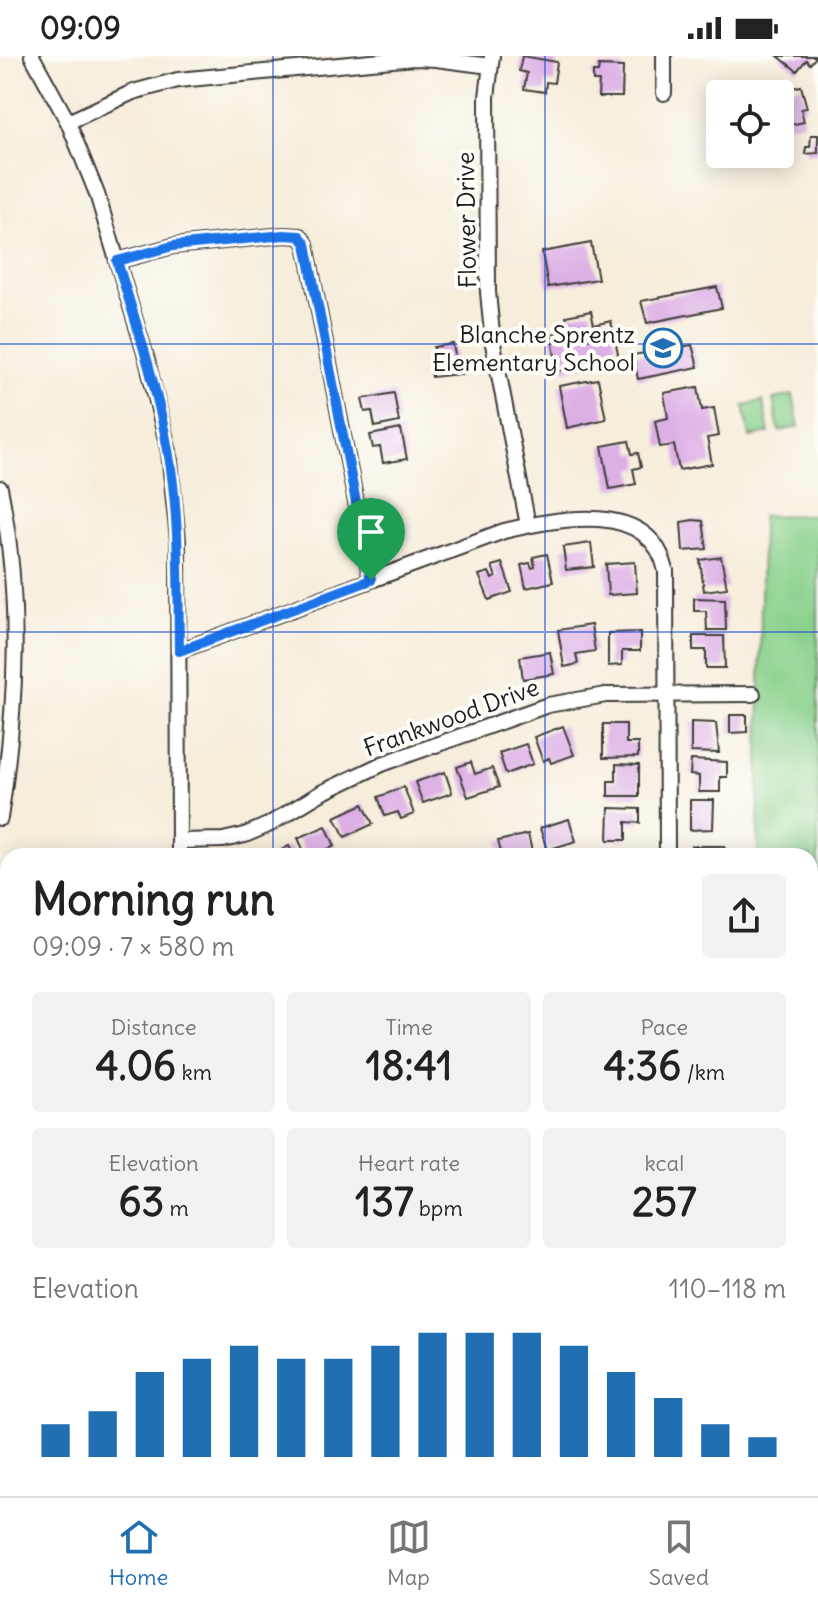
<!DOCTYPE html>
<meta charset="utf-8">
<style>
body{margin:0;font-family:Delius,sans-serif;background:#f2f2f2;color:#222;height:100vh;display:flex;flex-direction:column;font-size:30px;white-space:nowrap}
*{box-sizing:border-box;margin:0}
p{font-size:26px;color:#767676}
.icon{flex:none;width:44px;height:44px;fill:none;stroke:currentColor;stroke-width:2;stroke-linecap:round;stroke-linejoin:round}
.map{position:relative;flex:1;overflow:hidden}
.details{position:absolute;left:0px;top:792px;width:818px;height:648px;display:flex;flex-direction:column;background:#fff;border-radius:24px 24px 0 0;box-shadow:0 4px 20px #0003}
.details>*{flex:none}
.controls{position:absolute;left:706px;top:24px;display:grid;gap:16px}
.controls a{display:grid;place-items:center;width:88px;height:88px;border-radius:8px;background:#fff;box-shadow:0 4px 20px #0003;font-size:40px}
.pin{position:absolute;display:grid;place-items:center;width:68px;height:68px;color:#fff;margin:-82px -34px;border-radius:50% 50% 50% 0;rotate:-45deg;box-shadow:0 0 8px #0007}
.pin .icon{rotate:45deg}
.round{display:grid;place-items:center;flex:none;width:84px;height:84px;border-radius:8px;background:#f2f2f2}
.headline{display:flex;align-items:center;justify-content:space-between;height:136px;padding:0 32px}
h1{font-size:44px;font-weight:700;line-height:60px}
.figures{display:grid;grid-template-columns:repeat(3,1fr);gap:12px;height:136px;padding:8px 32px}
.figures div{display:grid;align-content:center;border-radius:8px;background:#f2f2f2;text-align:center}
.figures b{font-size:40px;font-weight:700}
.figures small{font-size:22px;font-weight:400}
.figures p{font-size:22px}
.chart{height:224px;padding:16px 32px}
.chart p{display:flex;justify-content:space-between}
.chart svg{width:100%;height:144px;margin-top:8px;stroke:#1f6fb2;stroke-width:6}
.status{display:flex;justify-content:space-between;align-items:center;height:56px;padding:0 40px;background:#fff;direction:ltr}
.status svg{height:22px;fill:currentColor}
.tabs{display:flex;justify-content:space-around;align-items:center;height:112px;border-top:2px solid #e0e0e0;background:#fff;font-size:22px;color:#767676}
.tabs a{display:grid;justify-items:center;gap:4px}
.tabs .selected{color:#1f6fb2}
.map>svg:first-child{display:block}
.green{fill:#89d08b;stroke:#527654;stroke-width:2}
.building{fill:#dcafe5}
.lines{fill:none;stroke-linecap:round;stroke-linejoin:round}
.minor-casing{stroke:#3d3b39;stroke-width:18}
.minor{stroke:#fff;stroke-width:14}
.route-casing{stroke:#fff;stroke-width:16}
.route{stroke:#1a73e8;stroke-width:10}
.grid{fill:none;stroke:#1d4ed8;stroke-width:2;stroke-opacity:0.55}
.labels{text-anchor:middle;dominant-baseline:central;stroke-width:8;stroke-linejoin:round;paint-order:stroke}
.street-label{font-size:24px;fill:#1c1c1c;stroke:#fdfcf7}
.poi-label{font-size:24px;fill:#1c1c1c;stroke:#fdfcf7;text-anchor:end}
</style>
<div class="status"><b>09:09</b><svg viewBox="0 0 49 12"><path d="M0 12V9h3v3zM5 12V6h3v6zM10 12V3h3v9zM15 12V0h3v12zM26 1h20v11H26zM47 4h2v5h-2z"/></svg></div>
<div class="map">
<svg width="818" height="1440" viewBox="0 0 818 1440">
<rect width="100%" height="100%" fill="#fdfcf7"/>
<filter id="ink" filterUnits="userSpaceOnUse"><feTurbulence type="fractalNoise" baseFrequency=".0125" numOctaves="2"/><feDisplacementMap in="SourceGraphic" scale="16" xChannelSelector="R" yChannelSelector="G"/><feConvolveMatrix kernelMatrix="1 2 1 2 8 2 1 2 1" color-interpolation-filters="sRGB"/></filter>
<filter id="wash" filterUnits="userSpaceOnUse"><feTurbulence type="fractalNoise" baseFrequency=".006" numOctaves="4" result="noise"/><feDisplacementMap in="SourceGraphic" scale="32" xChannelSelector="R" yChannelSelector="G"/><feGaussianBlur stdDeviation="1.8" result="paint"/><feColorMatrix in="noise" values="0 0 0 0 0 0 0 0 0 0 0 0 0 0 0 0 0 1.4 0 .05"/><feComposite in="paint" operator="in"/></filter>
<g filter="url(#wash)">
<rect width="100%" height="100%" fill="#f6eddb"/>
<g class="green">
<polygon points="793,339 799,371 779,375 773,343"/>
<polygon points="763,345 769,377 750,381 744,349"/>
<polygon points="818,459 818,834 810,835 810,800 758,800 762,460"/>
<polygon points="818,979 818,1164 810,1139 810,983"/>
</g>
<g id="blocks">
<g class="building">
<polygon points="522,0 557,6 554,27 546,26 545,36 524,33 527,17 519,15"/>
<polygon points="778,0 817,0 810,8 806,4 797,15"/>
<polygon points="599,10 623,11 622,41 598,41 599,25 593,25 593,16 598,16"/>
<polygon points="801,30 807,52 801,53 804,66 780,71 780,38 770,37"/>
<polygon points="811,79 818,79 818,97 805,98 806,91 810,91"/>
<polygon points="591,187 598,223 548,231 542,196"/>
<polygon points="717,231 722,252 647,267 641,245"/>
<polygon points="591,255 594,269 611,265 619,303 558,315 551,278 569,275 566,260"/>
<polygon points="453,288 456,305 466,303 468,317 432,321 430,308 436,307 434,291"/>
<polygon points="692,289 698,311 638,323 633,299"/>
<polygon points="598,323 606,363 567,372 559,330"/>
<polygon points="698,331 702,354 714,352 719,380 707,382 712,408 679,414 674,389 660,391 655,365 668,362 664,337"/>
<polygon points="394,337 399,366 375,371 372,355 365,356 362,343"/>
<polygon points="401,373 407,403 383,407 380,391 373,392 370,379"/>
<polygon points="629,385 632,398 638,397 641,411 633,413 636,428 610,433 602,390"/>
<polygon points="693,464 703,465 707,493 683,495 681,466"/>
<polygon points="591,487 594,511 566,514 563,491"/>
<polygon points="547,498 553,526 526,532 521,509 530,507 532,512 535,511 533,501"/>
<polygon points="721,501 727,532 704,535 700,504"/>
<polygon points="635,506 637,537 608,539 606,508"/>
<polygon points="502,507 512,536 489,544 479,519 489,516 492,523 496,521 492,510"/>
<polygon points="694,542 725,543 726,574 707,574 706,555 694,555"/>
<polygon points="591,569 595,595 576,598 578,608 564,611 558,574"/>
<polygon points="640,576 640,595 622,595 622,609 608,610 608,577"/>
<polygon points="693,580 724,580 725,612 706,612 706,594 693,594"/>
<polygon points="550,596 554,618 523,623 520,601"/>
<polygon points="730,659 747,659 747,676 730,677"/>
<polygon points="691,666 716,667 719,697 691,696"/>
<polygon points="603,668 626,668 626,687 638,687 638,701 603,702"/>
<polygon points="563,670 574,699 551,707 549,702 543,705 534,681"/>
<polygon points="526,688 533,708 506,718 499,697"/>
<polygon points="691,704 727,706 727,721 720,721 720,736 699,736 699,720 690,719"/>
<polygon points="471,706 475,718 492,712 499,731 468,741 457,711"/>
<polygon points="616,708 639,709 639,740 608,740 608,725 616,725"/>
<polygon points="445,716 452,737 423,747 415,726"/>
<polygon points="404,731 414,758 401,763 398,756 385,760 378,741"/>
<polygon points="690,744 714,744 713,773 690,774"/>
<polygon points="363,748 373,768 345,781 335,761"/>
<polygon points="609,752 640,753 640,767 626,766 626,784 608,784"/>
<polygon points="569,763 576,785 547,794 540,772"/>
<polygon points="326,770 335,790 312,800 306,800 298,782"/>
<polygon points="528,778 533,800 502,800 498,785"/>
<polygon points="289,790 294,800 271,800"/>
<polygon points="692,790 724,790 727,800 692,800"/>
<polygon points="94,1432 113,1435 111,1440 92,1440"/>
<polygon points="161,1432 184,1432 192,1434 191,1440 159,1440"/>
<polygon points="373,1432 387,1432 385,1440 371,1438"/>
<polygon points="410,1432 442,1432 440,1440 408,1440"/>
<polygon points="448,1432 466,1432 478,1435 477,1440 446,1440"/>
</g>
</g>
</g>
<g filter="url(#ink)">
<use href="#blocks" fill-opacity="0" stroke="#3d3b39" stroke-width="2"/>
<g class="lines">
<g class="minor-casing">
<g id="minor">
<polyline points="32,0 68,66 97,138 147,304 169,396 178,484 179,800"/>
<polyline points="492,0 487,41 488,236 493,288 528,469"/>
<polyline points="664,0 664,37"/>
<polyline points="68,66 133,36 178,24 414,2 436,3 490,10"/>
<polyline points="117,205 173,190 284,179 300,180 306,188 371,524"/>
<path d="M0,432C22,542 17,652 0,762"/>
<path d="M179,595L504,475C556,463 651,442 666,515L667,800"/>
<polyline points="180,785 223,784 245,779 268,769 321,737 382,708 548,649 606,639 753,638"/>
<polyline points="0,1190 8,1192"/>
<polyline points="0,1359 8,1362"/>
<polyline points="260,1432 288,1440"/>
<polyline points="52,1440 54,1432"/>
<polyline points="224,1440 227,1432"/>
</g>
</g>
<use href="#minor" class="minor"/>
</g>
</g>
<g class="lines" filter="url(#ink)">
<g class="route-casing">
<path id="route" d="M284,179L300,180L306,188L371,524L179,595C178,528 180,460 168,394C157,330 136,267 117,205L173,190Z"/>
</g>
<use href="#route" class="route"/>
</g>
<path class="grid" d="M273,0V800M545,0V800M0,288H818M0,576H818M0,864H8M810,864H818M0,1152H8M810,1152H818M273,1432V1440M545,1432V1440"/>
<defs>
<g id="school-ring" transform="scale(2)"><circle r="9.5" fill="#fdfcf7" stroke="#1f6fb2" stroke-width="1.5"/><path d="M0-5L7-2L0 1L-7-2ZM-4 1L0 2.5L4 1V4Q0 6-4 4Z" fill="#1f6fb2"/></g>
</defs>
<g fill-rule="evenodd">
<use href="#school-ring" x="663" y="292"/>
</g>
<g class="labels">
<g class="street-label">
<text transform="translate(466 164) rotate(-91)">Flower Drive</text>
<text transform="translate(451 661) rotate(-20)">Frankwood Drive</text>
</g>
<g class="poi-label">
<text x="635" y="278">Blanche Sprentz<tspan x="635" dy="28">Elementary School</tspan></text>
</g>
</g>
</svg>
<div class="controls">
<a><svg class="icon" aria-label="locate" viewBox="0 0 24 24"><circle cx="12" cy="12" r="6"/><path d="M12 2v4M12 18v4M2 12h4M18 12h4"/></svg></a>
</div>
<div class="pin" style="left:371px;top:524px;background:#1e9e55"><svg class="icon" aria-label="arrive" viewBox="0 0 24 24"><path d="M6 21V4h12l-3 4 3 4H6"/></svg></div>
<section class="details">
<div class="headline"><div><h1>Morning run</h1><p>09:09 · 7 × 580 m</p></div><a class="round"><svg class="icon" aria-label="share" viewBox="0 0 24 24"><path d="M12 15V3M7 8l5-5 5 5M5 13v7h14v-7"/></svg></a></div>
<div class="figures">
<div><p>Distance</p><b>4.06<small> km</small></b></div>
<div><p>Time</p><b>18:41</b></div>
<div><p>Pace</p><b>4:36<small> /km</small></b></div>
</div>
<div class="figures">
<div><p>Elevation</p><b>63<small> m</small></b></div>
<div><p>Heart rate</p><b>137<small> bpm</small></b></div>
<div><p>kcal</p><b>257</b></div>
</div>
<div class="chart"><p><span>Elevation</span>110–118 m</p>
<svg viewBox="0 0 160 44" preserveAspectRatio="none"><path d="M5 44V34M15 44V30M25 44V18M35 44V14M45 44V10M55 44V14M65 44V14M75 44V10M85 44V6M95 44V6M105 44V6M115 44V10M125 44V18M135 44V26M145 44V34M155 44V38"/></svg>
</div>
</section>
</div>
<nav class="tabs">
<a class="selected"><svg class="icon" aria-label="home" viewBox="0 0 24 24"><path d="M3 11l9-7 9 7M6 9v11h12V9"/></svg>Home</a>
<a><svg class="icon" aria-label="map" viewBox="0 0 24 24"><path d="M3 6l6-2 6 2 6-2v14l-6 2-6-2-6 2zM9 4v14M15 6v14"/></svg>Map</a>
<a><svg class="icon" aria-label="saved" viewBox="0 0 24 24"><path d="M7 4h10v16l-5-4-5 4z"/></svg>Saved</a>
</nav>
